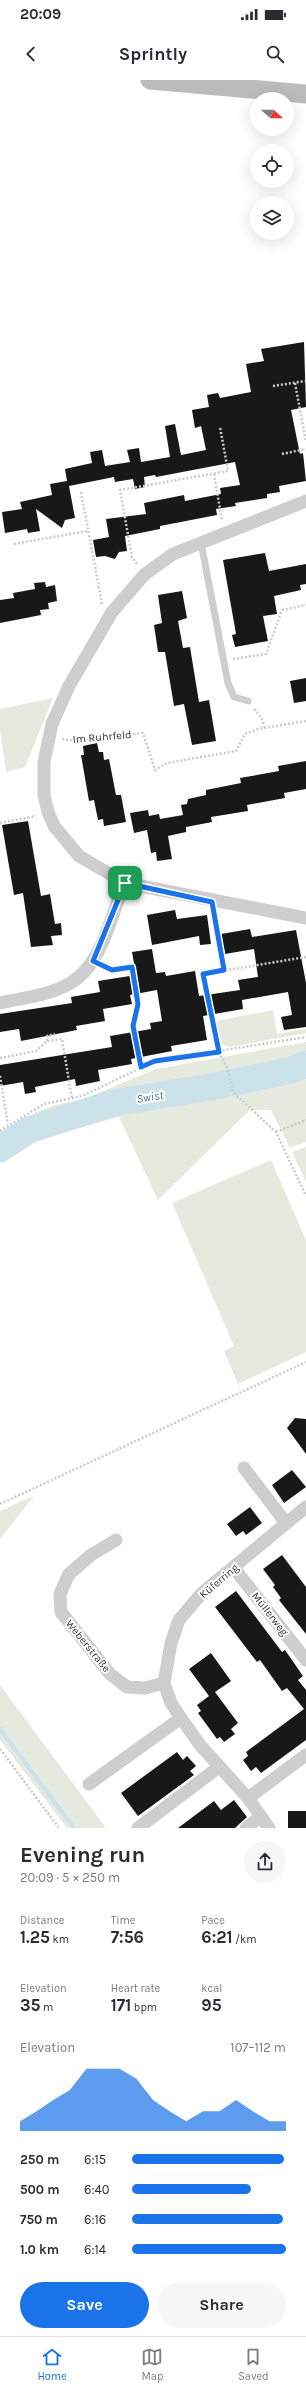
<!DOCTYPE html>
<meta charset="utf-8">
<style>
body{margin:0;font-family:Karla,sans-serif;background:#f7f7f7;color:#2b2b33;height:100vh;display:flex;flex-direction:column;font-size:15px;white-space:nowrap}
*{box-sizing:border-box;margin:0}
p{font-size:13px;color:#7c7c81}
.icon{flex:none;width:22px;height:22px;fill:none;stroke:currentColor;stroke-width:2;stroke-linecap:round;stroke-linejoin:round}
.map{position:relative;height:1748px;overflow:hidden}
.details{display:flex;flex-direction:column;background:#fff;flex:1}
.details>*{flex:none}
.needle{width:26px;rotate:111deg}
.tools{position:absolute;left:250px;top:12px;display:grid;gap:8px}
.tools a{display:grid;place-items:center;width:44px;height:44px;border-radius:50%;background:#fff;box-shadow:0 4px 16px #0002;font-size:20px}
.pin{position:absolute;display:grid;place-items:center;width:34px;height:34px;color:#fff;margin:-17px;border-radius:8px;box-shadow:0 2px 6px #0006}
.round{display:grid;place-items:center;flex:none;width:42px;height:42px;border-radius:21px;background:#f7f7f7}
.headline{display:flex;align-items:center;justify-content:space-between;height:68px;padding:0 20px}
h1{font-size:22px;font-weight:700;line-height:30px}
.figures{display:grid;grid-template-columns:repeat(3,1fr);gap:6px;height:68px;padding:4px 20px}
.figures div{display:grid;align-content:center}
.figures b{font-size:17px;font-weight:700}
.figures small{font-size:11px;font-weight:400}
.figures p{font-size:11px}
.chart{height:112px;padding:8px 20px}
.chart p{display:flex;justify-content:space-between}
.chart svg{width:100%;height:72px;margin-top:4px;fill:#1a73e8;opacity:.7}
.action{display:flex;gap:8px;margin-top:auto;padding:8px 20px}
.action a{flex:1;height:46px;border-radius:24px;background:#1a73e8;color:#fff;font-size:16px;font-weight:700;line-height:46px;text-align:center}
.action a+a{background:#f7f7f7;color:#2b2b33}
ul{padding:0 20px;list-style:none;font-size:13px}
li{display:grid;grid-template-columns:64px 48px 1fr;align-items:center;height:30px}
li i{height:10px;border-radius:5px;background:#1a73e8}
.status{display:flex;justify-content:space-between;align-items:center;height:28px;padding:0 20px;background:#fff;direction:ltr}
.status svg{height:11px;fill:currentColor}
header{display:flex;justify-content:space-between;align-items:center;height:52px;padding:0 20px;background:#fff;font-size:18px;font-weight:700}
.menu{display:flex;justify-content:space-around;align-items:center;height:56px;border-top:1px solid #e1e1e2;background:#fff;font-size:11px;color:#7c7c81}
.menu a{display:grid;justify-items:center;gap:2px}
.menu .active{color:#1a73e8}
.map>svg:first-child{display:block}
.green{fill:#e6eade}
.lines{fill:none;stroke-linecap:round;stroke-linejoin:round}
.stream{stroke:#cbe2ea;stroke-width:4.5}
.river{stroke:#cbe2ea;stroke-width:27}
.building{fill:#181818}
.path{stroke:#cbcbcb;stroke-width:2.5;stroke-dasharray:2 2;stroke-linecap:butt}
.lane{stroke:#cecece;stroke-width:7}
.street{stroke:#cecece;stroke-width:13}
.secondary{stroke:#bbb;stroke-width:19}
.route-casing{stroke:#fff;stroke-width:8}
.route{stroke:#1a73e8;stroke-width:5}
.labels{text-anchor:middle;dominant-baseline:central;stroke-width:4;stroke-linejoin:round;paint-order:stroke}
.street-label{font-size:11px;fill:#313131;stroke:#fff}
.water-label{font-size:12px;font-style:italic;fill:#437c90;stroke:#fff}
</style>
<div class="status"><b>20:09</b><svg viewBox="0 0 49 12"><path d="M0 12V9h3v3zM5 12V6h3v6zM10 12V3h3v9zM15 12V0h3v12zM26 1h20v11H26zM47 4h2v5h-2z"/></svg></div>
<header><svg class="icon" aria-label="back" viewBox="0 0 24 24"><path d="M15 5l-7 7 7 7"/></svg>Sprintly<svg class="icon" aria-label="search" viewBox="0 0 24 24"><circle cx="10" cy="10" r="6"/><path d="M15 15l6 6"/></svg></header>
<div class="map">
<svg width="306" height="1748" viewBox="0 0 306 1748">
<rect width="100%" height="100%" fill="#fff"/>
<g class="green">
<polygon points="53,618 25,687 6,692 0,650 0,629"/>
<polygon points="273,930 277,954 306,949 306,953 230,967 218,963 216,941"/>
<polygon points="306,962 306,1062 290,1068 271,1030 250,1030 158,1120 119,1037 33,1061 0,1081 0,1054 36,1032 55,1025 84,1019 156,989"/>
<polygon points="306,1067 306,1102 292,1072"/>
<polygon points="271,1080 306,1160 306,1272 238,1304 224,1271 234,1266 172,1123"/>
<polygon points="34,1416 0,1459 0,1431"/>
<polygon points="0,1605 106,1748 67,1748 0,1660"/>
</g>
<g class="lines">
<polyline class="stream" points="0,1649 74,1748"/>
<polyline class="river" points="0,1069 29,1050 113,1023 216,1006 292,990 306,984"/>
</g>
<g class="building">
<polygon points="304,262 306,327 291,330 300,374 303,373 306,401 279,406 280,412 267,414 267,418 235,423 236,426 216,429 217,435 160,446 160,449 125,456 127,471 119,472 115,479 105,476 96,477 93,460 109,457 106,439 146,434 144,423 184,415 185,421 221,414 220,408 240,405 235,382 156,397 155,395 144,397 145,407 135,409 133,399 115,402 114,397 69,406 75,438 65,440 62,448 36,429 40,451 28,453 27,449 5,453 2,432 22,429 20,422 52,415 50,404 67,401 65,389 92,383 90,372 102,370 105,386 130,382 127,370 139,368 141,382 170,377 165,346 175,344 181,375 206,370 201,346 195,348 192,330 209,327 207,315 218,313 220,318 251,312 246,284 264,281 261,269"/>
<polygon points="265,473 269,491 306,484 306,504 300,505 301,510 274,516 277,534 263,536 268,561 235,567 232,555 236,554 223,480"/>
<polygon points="45,502 46,507 55,505 57,521 48,523 49,529 40,530 41,535 0,543 0,520 14,518 13,513 35,509 34,503"/>
<polygon points="182,511 187,538 178,541 183,568 190,567 199,622 209,620 216,661 192,665 184,624 174,626 165,572 158,572 154,545 162,543 158,515"/>
<polygon points="306,598 306,621 294,623 290,601"/>
<polygon points="97,663 99,672 103,672 104,680 109,679 116,715 121,715 126,742 104,746 103,739 98,740 94,720 89,721 81,675 84,675 83,666"/>
<polygon points="306,681 306,709 284,713 285,718 247,725 248,731 211,737 212,742 186,747 186,752 168,756 172,779 157,781 156,772 151,773 147,750 134,753 130,733 148,730 149,736 159,734 160,739 183,735 181,725 187,724 188,719 206,715 206,710 241,703 240,698 279,691 278,686"/>
<polygon points="28,741 41,816 50,814 55,844 61,843 62,855 51,856 53,865 31,867 23,813 14,815 2,745"/>
<polygon points="175,830 177,839 207,835 211,864 200,865 199,856 152,865 147,835"/>
<polygon points="250,849 252,857 296,850 306,903 306,947 284,950 281,937 292,935 288,912 242,920 241,912 243,929 203,936 207,960 171,966 172,971 131,979 132,984 98,990 100,1001 76,1006 75,999 35,1007 36,1012 25,1014 23,1002 0,1006 0,985 112,967 110,956 151,949 150,943 162,941 157,910 130,915 132,924 103,929 105,941 76,946 77,950 21,961 19,949 0,952 0,934 72,923 71,917 100,912 98,901 136,895 132,872 152,869 156,893 165,892 166,896 195,891 199,916 240,910 238,900 258,897 254,869 225,874 221,854"/>
<polygon points="295,1338 306,1339 306,1374 287,1348"/>
<polygon points="292,1390 306,1407 284,1423 272,1405"/>
<polygon points="250,1427 262,1443 246,1455 243,1451 236,1456 227,1444"/>
<polygon points="282,1475 306,1507 306,1554 279,1520 281,1518 273,1507 275,1505 263,1489"/>
<polygon points="236,1511 282,1572 285,1570 303,1596 298,1600 306,1610 306,1660 261,1693 256,1687 251,1691 243,1680 248,1676 246,1672 304,1629 287,1608 282,1611 260,1580 257,1582 215,1527"/>
<polygon points="211,1573 231,1601 215,1612 238,1643 231,1649 235,1654 224,1662 220,1657 217,1659 198,1633 201,1631 197,1625 209,1616 189,1589"/>
<polygon points="177,1672 183,1680 187,1676 196,1686 190,1691 194,1695 138,1736 121,1713"/>
<polygon points="234,1720 247,1737 235,1748 178,1748 214,1721 221,1730"/>
<rect x="288" y="1731" width="18" height="17"/>
</g>
<g class="lines">
<g class="path">
<polyline points="295,303 306,362"/>
<polyline points="273,306 306,301"/>
<polyline points="282,374 306,369"/>
<polyline points="214,394 222,441"/>
<polyline points="81,412 102,524"/>
<polyline points="14,464 88,451"/>
<polyline points="137,484 132,477 120,410 228,391 220,347"/>
<polyline points="233,579 266,574 282,530 306,525"/>
<polyline points="254,629 261,637 265,648"/>
<polyline points="62,659 77,661 143,653 155,690 167,683 236,671 245,654 258,649 306,641"/>
<polyline points="0,743 36,736"/>
<polyline points="214,833 224,890"/>
<polyline points="306,877 203,894 219,972 228,990 233,1012 276,1052 306,1116"/>
<polyline points="104,887 112,890 132,887 138,924 133,946 141,987"/>
<polyline points="47,961 47,956 55,954"/>
<polyline points="0,978 36,971 47,961 62,959 72,1019"/>
<polyline points="0,996 8,1044"/>
<polyline points="0,1051 44,1024 82,1016 155,981 306,957"/>
<polyline points="276,1052 306,1040"/>
<polyline points="0,1424 306,1282"/>
<polyline points="0,1669 59,1748"/>
</g>
<polyline class="lane" points="201,463 228,603 234,617 248,621"/>
<g class="street">
<polyline points="306,421 173,474 145,494 112,532 69,606 52,644 44,682 44,715 48,732 54,746 79,776 125,803 306,838"/>
<path d="M0,923C22,918 45,916 65,906C103,888 109,838 125,803"/>
<polyline points="244,1388 286,1443"/>
<polyline points="116,1460 91,1475 69,1494 60,1514 61,1532 110,1594 127,1607 145,1608 164,1603"/>
<polyline points="234,1488 306,1580"/>
<polyline points="89,1704 181,1638"/>
<polyline points="248,1718 306,1675"/>
<polyline points="138,1748 219,1687"/>
<polyline points="246,1748 260,1737"/>
<polyline points="269,1748 248,1718 200,1665 181,1638 171,1623 164,1603 171,1563 179,1540 202,1513 306,1427"/>
</g>
<polyline class="secondary" points="150,0 306,14"/>
</g>
<g class="lines">
<g class="route-casing">
<polygon id="route" points="125,803 212,822 224,890 203,894 219,972 155,981 141,987 133,946 138,924 132,887 112,890 93,881"/>
</g>
<use href="#route" class="route"/>
</g>
<g class="labels">
<g class="street-label">
<text transform="translate(102 657) rotate(-5)">Im Ruhrfeld</text>
<text transform="translate(219 1501) rotate(-40)">Küferring</text>
<text transform="translate(270 1534) rotate(52)">Müllerweg</text>
<text transform="translate(88 1566) rotate(51)">Weberstraße</text>
</g>
<g class="water-label">
<text transform="translate(150 1017) rotate(-9)">Swist</text>
</g>
</g>
</svg>
<div class="tools">
<a><svg class="needle" viewBox="-14 -14 28 28"><path d="M0-13l5 13h-10z" fill="#e53935"/><path d="M0 13l5-13h-10z" fill="#7c7c81"/></svg></a>
<a><svg class="icon" aria-label="locate" viewBox="0 0 24 24"><circle cx="12" cy="12" r="6"/><path d="M12 2v4M12 18v4M2 12h4M18 12h4"/></svg></a>
<a><svg class="icon" aria-label="layers" viewBox="0 0 24 24"><path d="M12 4l9 5-9 5-9-5zM3 14l9 5 9-5"/></svg></a>
</div>
<div class="pin" style="left:125px;top:803px;background:#1e9e55"><svg class="icon" aria-label="arrive" viewBox="0 0 24 24"><path d="M6 21V4h12l-3 4 3 4H6"/></svg></div>
</div>
<section class="details">
<div class="headline"><div><h1>Evening run</h1><p>20:09 · 5 × 250 m</p></div><a class="round"><svg class="icon" aria-label="share" viewBox="0 0 24 24"><path d="M12 15V3M7 8l5-5 5 5M5 13v7h14v-7"/></svg></a></div>
<div class="figures">
<div><p>Distance</p><b>1.25<small> km</small></b></div>
<div><p>Time</p><b>7:56</b></div>
<div><p>Pace</p><b>6:21<small> /km</small></b></div>
</div>
<div class="figures">
<div><p>Elevation</p><b>35<small> m</small></b></div>
<div><p>Heart rate</p><b>171<small> bpm</small></b></div>
<div><p>kcal</p><b>95</b></div>
</div>
<div class="chart"><p><span>Elevation</span>107–112 m</p>
<svg viewBox="0 0 160 44" preserveAspectRatio="none"><path d="M0 44V38L10 32L20 25L30 19L40 6L50 6L60 6L70 12L80 25L90 32L100 38L110 32L120 32L130 25L140 32L150 38L160 38V44z"/></svg>
</div>
<ul>
<li><b>250 m</b>6:15<i style="width:99%"></i></li>
<li><b>500 m</b>6:40<i style="width:77%"></i></li>
<li><b>750 m</b>6:16<i style="width:98%"></i></li>
<li><b>1.0 km</b>6:14<i style="width:100%"></i></li>
</ul>
<div class="action"><a>Save</a><a>Share</a></div>
</section>
<nav class="menu">
<a class="active"><svg class="icon" aria-label="home" viewBox="0 0 24 24"><path d="M3 11l9-7 9 7M6 9v11h12V9"/></svg>Home</a>
<a><svg class="icon" aria-label="map" viewBox="0 0 24 24"><path d="M3 6l6-2 6 2 6-2v14l-6 2-6-2-6 2zM9 4v14M15 6v14"/></svg>Map</a>
<a><svg class="icon" aria-label="saved" viewBox="0 0 24 24"><path d="M7 4h10v16l-5-4-5 4z"/></svg>Saved</a>
</nav>
